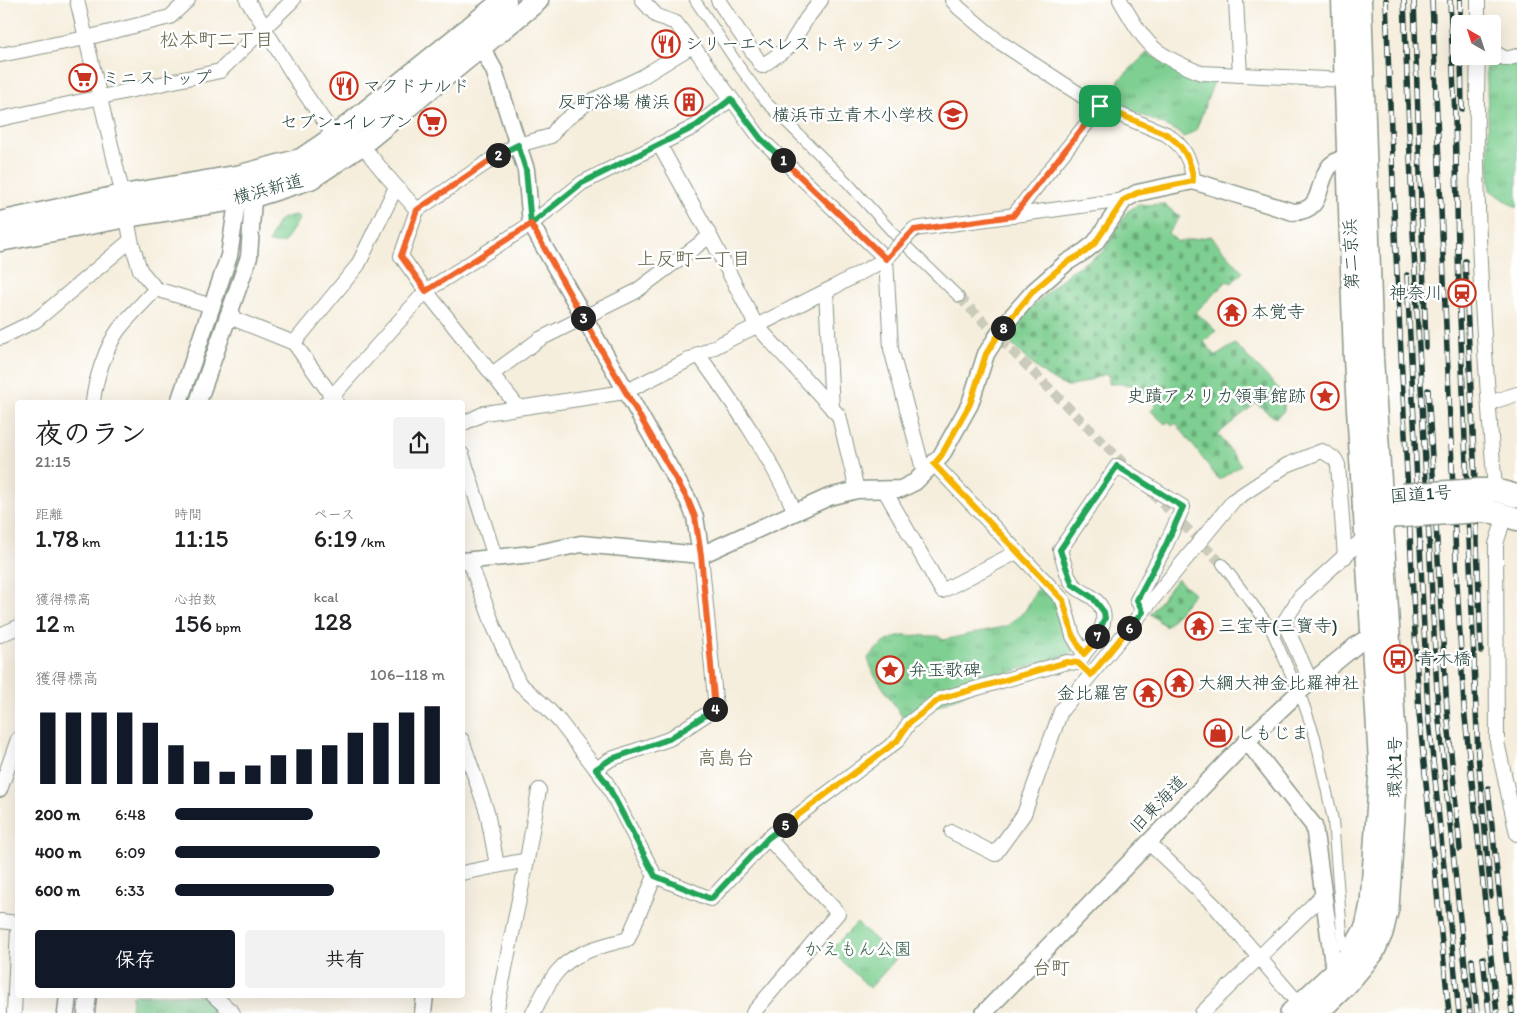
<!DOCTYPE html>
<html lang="ja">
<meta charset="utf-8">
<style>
body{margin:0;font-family:Itim,"Klee One",sans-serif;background:#f2f2f2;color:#202124;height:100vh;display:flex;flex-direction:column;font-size:19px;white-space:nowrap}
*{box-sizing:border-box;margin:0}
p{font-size:16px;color:#757577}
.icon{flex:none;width:28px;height:28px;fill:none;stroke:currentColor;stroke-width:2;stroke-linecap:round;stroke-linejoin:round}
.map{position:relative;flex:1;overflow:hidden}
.details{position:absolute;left:15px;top:400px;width:450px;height:598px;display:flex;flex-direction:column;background:#fff;border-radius:5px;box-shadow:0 5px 20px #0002}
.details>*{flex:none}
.needle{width:32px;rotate:321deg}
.controls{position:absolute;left:1451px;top:15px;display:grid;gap:10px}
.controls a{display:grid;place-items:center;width:50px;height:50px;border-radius:5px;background:#fff;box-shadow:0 5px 20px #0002;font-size:25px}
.pin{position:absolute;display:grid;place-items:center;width:42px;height:42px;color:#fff;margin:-21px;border-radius:10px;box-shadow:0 2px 8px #0006}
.km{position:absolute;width:25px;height:25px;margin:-12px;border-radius:50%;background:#222;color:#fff;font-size:14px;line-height:25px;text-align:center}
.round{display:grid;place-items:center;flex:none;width:52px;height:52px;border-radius:5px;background:#f2f2f2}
.head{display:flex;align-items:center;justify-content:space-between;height:85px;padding:0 20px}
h1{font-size:28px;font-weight:600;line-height:38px}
.stats{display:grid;grid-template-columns:repeat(3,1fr);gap:8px;height:85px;padding:5px 20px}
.stats div{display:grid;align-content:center}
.stats b{font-size:25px;font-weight:600}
.stats small{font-size:14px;font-weight:400}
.stats p{font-size:14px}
.chart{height:140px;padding:10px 20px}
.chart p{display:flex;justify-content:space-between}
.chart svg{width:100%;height:90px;margin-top:5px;stroke:#111827;stroke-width:6}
.cta{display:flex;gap:10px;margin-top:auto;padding:10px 20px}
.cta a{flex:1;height:58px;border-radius:5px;background:#111827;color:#fff;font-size:20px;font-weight:600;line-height:58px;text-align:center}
.cta a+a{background:#f2f2f2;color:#202124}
ul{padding:0 20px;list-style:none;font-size:16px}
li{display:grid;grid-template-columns:80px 60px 1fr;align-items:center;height:38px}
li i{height:12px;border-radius:6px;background:#111827}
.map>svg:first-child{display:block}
.grass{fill:url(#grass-tufts);stroke:#4e8662}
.cemetery{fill:url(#cemetery-stones);stroke:#4e8662}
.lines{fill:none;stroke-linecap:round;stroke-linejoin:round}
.pedestrian-tunnel{stroke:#cbcbbb;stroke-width:10;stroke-dasharray:10 5;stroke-linecap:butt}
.pedestrian-casing{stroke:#8a9688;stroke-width:12}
.minor-casing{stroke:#8a9688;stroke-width:16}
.tertiary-casing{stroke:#8a9688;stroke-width:19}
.primary-casing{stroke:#8a9688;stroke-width:24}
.trunk-casing{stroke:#8a9688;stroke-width:25}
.pedestrian{stroke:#fff;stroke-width:10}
.minor{stroke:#fff;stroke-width:14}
.tertiary{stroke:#fff;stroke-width:16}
.primary{stroke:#fff;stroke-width:21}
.trunk{stroke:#fff;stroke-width:22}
.rail-casing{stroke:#1f3d34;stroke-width:5.5}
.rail{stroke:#fff;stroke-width:4;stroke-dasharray:11;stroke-linecap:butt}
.minor-bridge-casing{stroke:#8a9688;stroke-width:16;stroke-linecap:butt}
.trunk-bridge-casing{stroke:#8a9688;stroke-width:25;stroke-linecap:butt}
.minor-bridge{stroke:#fff;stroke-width:14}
.trunk-bridge{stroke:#fff;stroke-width:22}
.split-1-casing{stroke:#fff;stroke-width:10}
.split-2-casing{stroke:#fff;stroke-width:10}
.split-3-casing{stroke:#fff;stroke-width:10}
.split-4-casing{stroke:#fff;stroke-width:10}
.split-5-casing{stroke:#fff;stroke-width:10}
.split-6-casing{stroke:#fff;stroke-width:10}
.split-7-casing{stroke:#fff;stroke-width:10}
.split-8-casing{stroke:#fff;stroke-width:10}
.split-9-casing{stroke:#fff;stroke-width:10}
.split-1{stroke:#f0652b;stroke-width:6}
.split-2{stroke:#22a559;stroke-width:6}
.split-3{stroke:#f0652b;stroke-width:6}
.split-4{stroke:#f0652b;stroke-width:6}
.split-5{stroke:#22a559;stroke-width:6}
.split-6{stroke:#f5b400;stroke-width:6}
.split-7{stroke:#22a559;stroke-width:6}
.split-8{stroke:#f5b400;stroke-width:6}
.split-9{stroke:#f5b400;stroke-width:6}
.labels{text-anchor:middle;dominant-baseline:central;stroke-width:5;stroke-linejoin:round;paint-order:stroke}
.poi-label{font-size:18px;fill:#1f3d34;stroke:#fff;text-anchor:start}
.street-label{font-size:18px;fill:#1f3d34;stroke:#fff}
.park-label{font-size:18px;fill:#37624b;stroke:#fff}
.neighbourhood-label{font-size:19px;fill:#626348;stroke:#fff}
</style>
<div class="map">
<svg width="1517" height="1013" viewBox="0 0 1517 1013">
<defs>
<pattern id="grass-tufts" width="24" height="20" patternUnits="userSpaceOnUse" patternTransform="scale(1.25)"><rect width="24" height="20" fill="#7ecf91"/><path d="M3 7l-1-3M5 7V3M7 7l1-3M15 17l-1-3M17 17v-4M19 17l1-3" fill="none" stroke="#67a977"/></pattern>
<pattern id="cemetery-stones" width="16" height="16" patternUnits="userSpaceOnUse" patternTransform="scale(1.25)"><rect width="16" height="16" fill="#7ecf91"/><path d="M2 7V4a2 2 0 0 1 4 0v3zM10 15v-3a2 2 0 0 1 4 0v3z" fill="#67a977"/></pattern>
</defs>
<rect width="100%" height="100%" fill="#fff"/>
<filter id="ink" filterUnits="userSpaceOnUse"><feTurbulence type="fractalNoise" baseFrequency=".02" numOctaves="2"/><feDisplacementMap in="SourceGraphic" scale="10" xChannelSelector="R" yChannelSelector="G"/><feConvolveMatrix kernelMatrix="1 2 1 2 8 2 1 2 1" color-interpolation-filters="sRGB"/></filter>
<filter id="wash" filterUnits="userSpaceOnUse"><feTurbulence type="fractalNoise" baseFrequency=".0096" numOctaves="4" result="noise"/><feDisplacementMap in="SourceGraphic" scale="20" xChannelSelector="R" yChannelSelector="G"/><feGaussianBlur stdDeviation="1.12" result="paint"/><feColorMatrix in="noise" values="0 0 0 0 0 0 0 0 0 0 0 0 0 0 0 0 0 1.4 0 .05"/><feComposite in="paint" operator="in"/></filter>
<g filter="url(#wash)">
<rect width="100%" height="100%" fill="#f6eedd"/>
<g class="grass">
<polygon points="1147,53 1196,79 1215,79 1196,130 1183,138 1177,131 1111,101 1119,80"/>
<polygon points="1482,56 1490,56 1517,63 1517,208 1490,190 1487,83 1486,67"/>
<path d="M296,215L300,218L284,243H269C276,225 274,218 296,215Z"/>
<path d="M1040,584L1057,603L1067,637L1074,653L1017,670L905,721L872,671L868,658C892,630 904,636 938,636L943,640L1007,626L1025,611Z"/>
<polygon points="857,923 896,959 870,988 830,950"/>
<polygon points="132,995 209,995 229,1013 131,1013"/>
</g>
<g class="cemetery">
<path d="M1164,204L1180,217L1168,233L1178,242L1211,236L1243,272L1232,283L1227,281L1196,312L1216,331L1204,342L1216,356L1235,344L1284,394V411L1275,418L1256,403L1218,434L1241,465L1219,480L1176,423L1172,426L1169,421L1165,424L1151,411L1155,406C1140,386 1134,383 1109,384V376L1105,374C1094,378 1082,384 1071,386C1054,388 1020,353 1008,341V337L1027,312L1071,271L1103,252L1127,212L1137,205Z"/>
<polygon points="1177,579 1194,593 1166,627 1150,614"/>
</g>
</g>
<g filter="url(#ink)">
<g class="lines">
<g class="pedestrian-tunnel">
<polyline points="959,297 1129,469"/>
<polyline points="1151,492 1222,564"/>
</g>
<g class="pedestrian-casing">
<g id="pedestrian">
<polyline points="695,0 741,69 765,101 847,182 894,234 959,297"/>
<polyline points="1222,564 1270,627 1303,702 1315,737 1333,820 1343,946"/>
</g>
</g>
<g class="minor-casing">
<g id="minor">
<polyline points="77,0 123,196 131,240 140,270 156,289 212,306"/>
<polyline points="247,0 265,27"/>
<polyline points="642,0 657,16 676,23 761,139 886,259 891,349 924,473"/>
<polyline points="718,0 762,66 789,47 807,18 821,0"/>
<path d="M952,0L959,8L998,41L1096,105L1166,134C1183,145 1192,161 1193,181"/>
<path d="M1120,0C1130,16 1140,36 1155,49C1168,59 1186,67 1201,73L1345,80"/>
<polyline points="1236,0 1240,75"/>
<polyline points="1478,0 1478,24"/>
<polyline points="264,28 304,92 335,137"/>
<polyline points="1492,51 1506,59 1517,56"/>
<polyline points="0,55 86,38 170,17 188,0"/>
<path d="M1478,56C1473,200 1484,347 1495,490"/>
<polyline points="0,119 220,71 293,0"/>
<polyline points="361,144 386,175 417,210 501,153 518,145 551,136 559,125 587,103 642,77 692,46"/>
<polyline points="659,144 710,236 756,325 839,416 857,490"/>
<polyline points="417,210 401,256 426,291 518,407"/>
<polyline points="1013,216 1100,107"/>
<polyline points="914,229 1124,200"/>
<polyline points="826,291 832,409"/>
<polyline points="227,316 294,343 336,402"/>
<polyline points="0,338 35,321 46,312 131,240"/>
<polyline points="294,343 358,265 396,187"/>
<path d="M698,354C734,404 770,455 795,512"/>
<polyline points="492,374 540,339 635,292 710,236"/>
<path d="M93,402C95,380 106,347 119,329C130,315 144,302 156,289"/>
<polyline points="327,402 426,291 531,224 582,183 696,126 731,99"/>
<polyline points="1489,403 1517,394"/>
<polyline points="462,424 485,413 625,392 834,287 886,259"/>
<polyline points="462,454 495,557"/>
<polyline points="934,464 1063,600 1073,636 1084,654 1080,661"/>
<polyline points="885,491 942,591 1017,552"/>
<polyline points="1505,515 1496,544 1497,742 1517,834"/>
<polyline points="469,560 494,627 519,683 546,707 560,722 596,769"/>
<polyline points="0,635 18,627"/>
<path d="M1084,654C1099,636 1115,615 1092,597C1086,593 1076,589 1072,583C1067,576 1063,559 1060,550L1117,466L1183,507L1164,549L1137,600L1143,611"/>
<polyline points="1311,682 1284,622 1300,597 1365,537"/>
<polyline points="462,740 487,812 497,865"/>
<polyline points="0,790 18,739"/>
<polyline points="952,832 995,854 1024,814 1061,711 1234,500 1287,465 1322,451 1335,459 1338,465 1345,557"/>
<polyline points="1149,843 1214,905 1293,997 1306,1009"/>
<polyline points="462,873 527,860"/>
<polyline points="655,876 711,899 768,838 897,741 909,723 940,699 1067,662 1078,663"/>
<polyline points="0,921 18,923"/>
<polyline points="213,995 233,1013"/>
<polyline points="14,1013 18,928"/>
<polyline points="496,1013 527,860 539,790"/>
<path d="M533,1013C540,1000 547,984 557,972C574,951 603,946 628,939L655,876L606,782L596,769L611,759L669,739L716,708L701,555"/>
<polyline points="753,1013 838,913 768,838"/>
<polyline points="1202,1013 1324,894"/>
</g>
</g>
<g class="tertiary-casing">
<g id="tertiary">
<polyline points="480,45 494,70 526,170 531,224 688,500 695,517 701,555"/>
<polyline points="179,402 229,256 239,189"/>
<polyline points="198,402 249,257 254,185"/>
<path d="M462,561L533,554L581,544L701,555L829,497L857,490L901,489L915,482L941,456L970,404L986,354L1005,324L1034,291L1066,263L1085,251L1095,243L1124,200L1137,193L1193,181L1293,212C1325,211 1315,184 1330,166C1335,161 1341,159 1347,156"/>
<polyline points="1247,741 1314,826 1332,957 1336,971"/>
<polyline points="66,1013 68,995"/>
<polyline points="86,1013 88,995"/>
<polyline points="423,1013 425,995"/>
<polyline points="984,1013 1247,741 1299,692 1359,643 1372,635"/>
</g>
</g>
<g class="primary-casing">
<g id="primary">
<polyline points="1291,1013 1336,971 1351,954 1366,927 1371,904 1380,770 1364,508"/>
<polyline points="1317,1013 1346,985 1373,953 1382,933 1388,908 1397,770 1381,499"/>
</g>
</g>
<g class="trunk-casing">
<g id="trunk">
<polyline points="1343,0 1355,359 1364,508"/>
<polyline points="1360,0 1372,358 1381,496"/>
<polyline points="0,223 123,196 241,176 301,160 335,137 505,0"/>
<polyline points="0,240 127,216 253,196 310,178 361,144 537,0"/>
<polyline points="1479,490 1495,490 1517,496"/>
<polyline points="1364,508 1383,517 1402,516"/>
<polyline points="1480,511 1493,512 1517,519"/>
</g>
</g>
<use href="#pedestrian" class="pedestrian"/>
<use href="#minor" class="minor"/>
<use href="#tertiary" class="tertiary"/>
<use href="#primary" class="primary"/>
<use href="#trunk" class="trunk"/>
<g class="rail-casing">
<g id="rail">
<polyline points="1386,0 1395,234 1419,713 1449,1013"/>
<polyline points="1404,0 1413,232 1438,710 1470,1013"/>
<polyline points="1414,0 1426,347"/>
<polyline points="1432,0 1457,582 1464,708 1497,1013"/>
<polyline points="1450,0 1455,117 1459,292 1476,710 1478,754 1491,896"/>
<polyline points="1460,0 1460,24"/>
<polyline points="1461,56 1462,109"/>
<polyline points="1465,261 1473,432 1481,651"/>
<polyline points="1407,275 1428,711 1459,1013"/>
<polyline points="1428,390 1447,710 1460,849"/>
<polyline points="1488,788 1512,1013"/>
<polyline points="1483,958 1489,1013"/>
<polyline points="1472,960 1477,1013"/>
</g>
</g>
<use href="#rail" class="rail"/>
<g class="minor-bridge-casing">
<polyline id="minor-bridge" points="886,259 914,229"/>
</g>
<g class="trunk-bridge-casing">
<g id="trunk-bridge">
<polyline points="1402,495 1479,490"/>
<polyline points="1402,516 1480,511"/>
</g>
</g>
<use href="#minor-bridge" class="minor-bridge"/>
<use href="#trunk-bridge" class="trunk-bridge"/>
</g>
</g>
<g class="lines" filter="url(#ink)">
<g class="split-1-casing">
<polyline id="split-1" points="783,160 886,259 914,230 1013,216 1100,106"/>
</g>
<g class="split-2-casing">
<polyline id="split-2" points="498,155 518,145 526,170 531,224 582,183 696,126 731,99 761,139 783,160"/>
</g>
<g class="split-3-casing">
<polyline id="split-3" points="498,155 417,210 401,256 426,291 531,224 583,318"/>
</g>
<g class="split-4-casing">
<polyline id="split-4" points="583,318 688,500 695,517 701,555 715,709"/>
</g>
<g class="split-5-casing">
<polyline id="split-5" points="715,709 669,739 611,759 596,769 606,782 655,876 711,899 768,838 785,825"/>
</g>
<g class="split-6-casing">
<polyline id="split-6" points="785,825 897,741 909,723 940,699 1067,662 1078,663 1091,675 1129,628"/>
</g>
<g class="split-7-casing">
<polyline id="split-7" points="1097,636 1105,618 1104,612 1093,598 1072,584 1060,550 1117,466 1183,507 1164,549 1137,600 1143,612 1129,628"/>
</g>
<g class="split-8-casing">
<polyline id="split-8" points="1003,328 986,354 970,404 941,456 934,464 1063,600 1073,636 1084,654 1095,642 1097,636"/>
</g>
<g class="split-9-casing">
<path id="split-9" d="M1003,328L1034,290L1066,263L1085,252L1095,243L1124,200L1137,193L1193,181C1192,161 1183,145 1166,134L1100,106"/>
</g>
<use href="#split-1" class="split-1"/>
<use href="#split-2" class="split-2"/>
<use href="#split-3" class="split-3"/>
<use href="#split-4" class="split-4"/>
<use href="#split-5" class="split-5"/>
<use href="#split-6" class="split-6"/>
<use href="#split-7" class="split-7"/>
<use href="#split-8" class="split-8"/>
<use href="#split-9" class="split-9"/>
</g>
<defs>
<g id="restaurant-ring" transform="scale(1.4375)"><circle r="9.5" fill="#fff" stroke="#c8321e" stroke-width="1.5"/><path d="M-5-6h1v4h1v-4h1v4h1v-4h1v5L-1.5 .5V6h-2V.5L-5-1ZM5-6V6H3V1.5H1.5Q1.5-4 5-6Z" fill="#c8321e"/></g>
<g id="supermarket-ring" transform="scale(1.4375)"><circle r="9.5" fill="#fff" stroke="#c8321e" stroke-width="1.5"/><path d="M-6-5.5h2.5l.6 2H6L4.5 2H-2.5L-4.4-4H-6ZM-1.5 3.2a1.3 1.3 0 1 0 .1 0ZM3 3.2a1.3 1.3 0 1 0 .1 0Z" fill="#c8321e"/></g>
<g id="building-ring" transform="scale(1.4375)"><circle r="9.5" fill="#fff" stroke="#c8321e" stroke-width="1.5"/><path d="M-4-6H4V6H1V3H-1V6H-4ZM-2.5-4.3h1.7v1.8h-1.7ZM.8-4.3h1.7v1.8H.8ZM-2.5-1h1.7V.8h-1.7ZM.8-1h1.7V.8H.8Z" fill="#c8321e"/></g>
<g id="school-ring" transform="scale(1.4375)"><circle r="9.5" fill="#fff" stroke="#c8321e" stroke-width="1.5"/><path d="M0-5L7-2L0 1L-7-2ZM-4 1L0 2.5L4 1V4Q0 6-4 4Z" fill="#c8321e"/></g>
<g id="station-ring" transform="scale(1.4375)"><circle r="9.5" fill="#fff" stroke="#c8321e" stroke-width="1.5"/><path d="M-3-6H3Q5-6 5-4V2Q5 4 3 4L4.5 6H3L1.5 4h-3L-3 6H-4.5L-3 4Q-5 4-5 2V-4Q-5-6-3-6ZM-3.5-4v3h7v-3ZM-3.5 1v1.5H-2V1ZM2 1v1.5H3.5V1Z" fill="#c8321e"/></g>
<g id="temple-ring" transform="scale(1.4375)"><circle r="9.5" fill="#fff" stroke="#c8321e" stroke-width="1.5"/><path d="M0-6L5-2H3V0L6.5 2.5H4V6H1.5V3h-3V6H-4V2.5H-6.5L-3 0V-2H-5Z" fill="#c8321e"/></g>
<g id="sight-ring" transform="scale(1.4375)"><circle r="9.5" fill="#fff" stroke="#c8321e" stroke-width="1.5"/><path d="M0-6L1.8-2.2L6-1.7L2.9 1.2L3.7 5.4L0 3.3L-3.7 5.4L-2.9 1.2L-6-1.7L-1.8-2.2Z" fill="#c8321e"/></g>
<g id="bus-ring" transform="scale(1.4375)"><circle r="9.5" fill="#fff" stroke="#c8321e" stroke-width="1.5"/><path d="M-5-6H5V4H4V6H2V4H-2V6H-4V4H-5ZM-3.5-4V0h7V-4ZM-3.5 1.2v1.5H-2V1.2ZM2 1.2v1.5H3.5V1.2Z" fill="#c8321e"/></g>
<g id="shop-ring" transform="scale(1.4375)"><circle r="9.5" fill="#fff" stroke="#c8321e" stroke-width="1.5"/><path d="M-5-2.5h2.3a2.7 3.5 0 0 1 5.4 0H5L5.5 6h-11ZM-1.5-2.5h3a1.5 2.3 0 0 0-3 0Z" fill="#c8321e"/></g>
</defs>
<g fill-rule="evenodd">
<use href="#restaurant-ring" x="666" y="44"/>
<use href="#supermarket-ring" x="83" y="78"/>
<use href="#restaurant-ring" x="344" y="86"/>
<use href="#building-ring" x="689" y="102"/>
<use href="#school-ring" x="953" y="115"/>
<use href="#supermarket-ring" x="432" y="122"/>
<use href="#station-ring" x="1462" y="293"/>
<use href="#temple-ring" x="1232" y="312"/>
<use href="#sight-ring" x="1325" y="396"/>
<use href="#temple-ring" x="1199" y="626"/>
<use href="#bus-ring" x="1398" y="659"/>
<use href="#sight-ring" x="890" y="670"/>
<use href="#temple-ring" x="1179" y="683"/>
<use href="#temple-ring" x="1148" y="693"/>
<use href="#shop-ring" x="1218" y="733"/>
</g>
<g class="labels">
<g class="poi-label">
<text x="685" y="44">シリーエベレストキッチン</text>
<text x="102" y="78">ミニストップ</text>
<text x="363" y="86">マクドナルド</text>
<text x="670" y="102" text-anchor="end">反町浴場 横浜</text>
<text x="934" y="115" text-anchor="end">横浜市立青木小学校</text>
<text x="413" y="122" text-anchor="end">セブン-イレブン</text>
<text x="1443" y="293" text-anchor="end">神奈川</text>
<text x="1251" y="312">本覚寺</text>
<text x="1306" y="396" text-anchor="end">史蹟アメリカ領事館跡</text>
<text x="1218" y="626">三宝寺(三寶寺)</text>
<text x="1417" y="659">青木橋</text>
<text x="909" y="670">弁玉歌碑</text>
<text x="1198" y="683">大綱大神金比羅神社</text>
<text x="1129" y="693" text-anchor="end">金比羅宮</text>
<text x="1237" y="733">しもじま</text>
</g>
<g class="street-label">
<text transform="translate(268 189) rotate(-15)">横浜新道</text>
<text transform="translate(1351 254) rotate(-92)">第二京浜</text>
<text transform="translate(1421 494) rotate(-4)">国道1号</text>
<text transform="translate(1395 767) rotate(-90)">環状1号</text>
<text transform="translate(1158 804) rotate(-46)">旧東海道</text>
</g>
<g class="park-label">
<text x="858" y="949">かえもん公園</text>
</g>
<g class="neighbourhood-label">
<text x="217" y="39">松本町二丁目</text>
<text x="694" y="258">上反町一丁目</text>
<text x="726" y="757">高島台</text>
<text x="1051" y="967">台町</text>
</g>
</g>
</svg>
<div class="controls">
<a><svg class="needle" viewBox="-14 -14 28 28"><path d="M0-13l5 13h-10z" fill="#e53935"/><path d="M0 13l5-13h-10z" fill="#757577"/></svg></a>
</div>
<div class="pin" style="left:1100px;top:106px;background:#1e9e55"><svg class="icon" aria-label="arrive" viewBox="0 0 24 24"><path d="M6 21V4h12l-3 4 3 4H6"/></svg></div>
<b class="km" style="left:783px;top:160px">1</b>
<b class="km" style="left:498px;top:155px">2</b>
<b class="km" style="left:583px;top:318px">3</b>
<b class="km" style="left:715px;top:709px">4</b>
<b class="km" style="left:785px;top:825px">5</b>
<b class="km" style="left:1129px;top:628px">6</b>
<b class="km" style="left:1097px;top:636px">7</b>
<b class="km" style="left:1003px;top:328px">8</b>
<section class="details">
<div class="head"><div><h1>夜のラン</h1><p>21:15</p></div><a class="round"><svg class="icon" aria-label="share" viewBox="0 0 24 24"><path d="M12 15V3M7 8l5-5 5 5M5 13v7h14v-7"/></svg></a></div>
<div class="stats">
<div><p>距離</p><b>1.78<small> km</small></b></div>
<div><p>時間</p><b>11:15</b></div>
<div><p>ペース</p><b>6:19<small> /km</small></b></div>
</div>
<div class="stats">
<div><p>獲得標高</p><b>12<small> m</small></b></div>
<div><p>心拍数</p><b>156<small> bpm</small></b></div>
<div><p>kcal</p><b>128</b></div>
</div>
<div class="chart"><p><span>獲得標高</span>106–118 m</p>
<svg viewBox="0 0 160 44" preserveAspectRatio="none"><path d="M5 44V9M15 44V9M25 44V9M35 44V9M45 44V14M55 44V25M65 44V33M75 44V38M85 44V35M95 44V30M105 44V27M115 44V25M125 44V19M135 44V14M145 44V9M155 44V6"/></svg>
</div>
<ul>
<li><b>200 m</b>6:48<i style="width:51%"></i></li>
<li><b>400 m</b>6:09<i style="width:76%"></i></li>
<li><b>600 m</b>6:33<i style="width:59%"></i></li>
</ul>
<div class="cta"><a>保存</a><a>共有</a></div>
</section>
</div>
